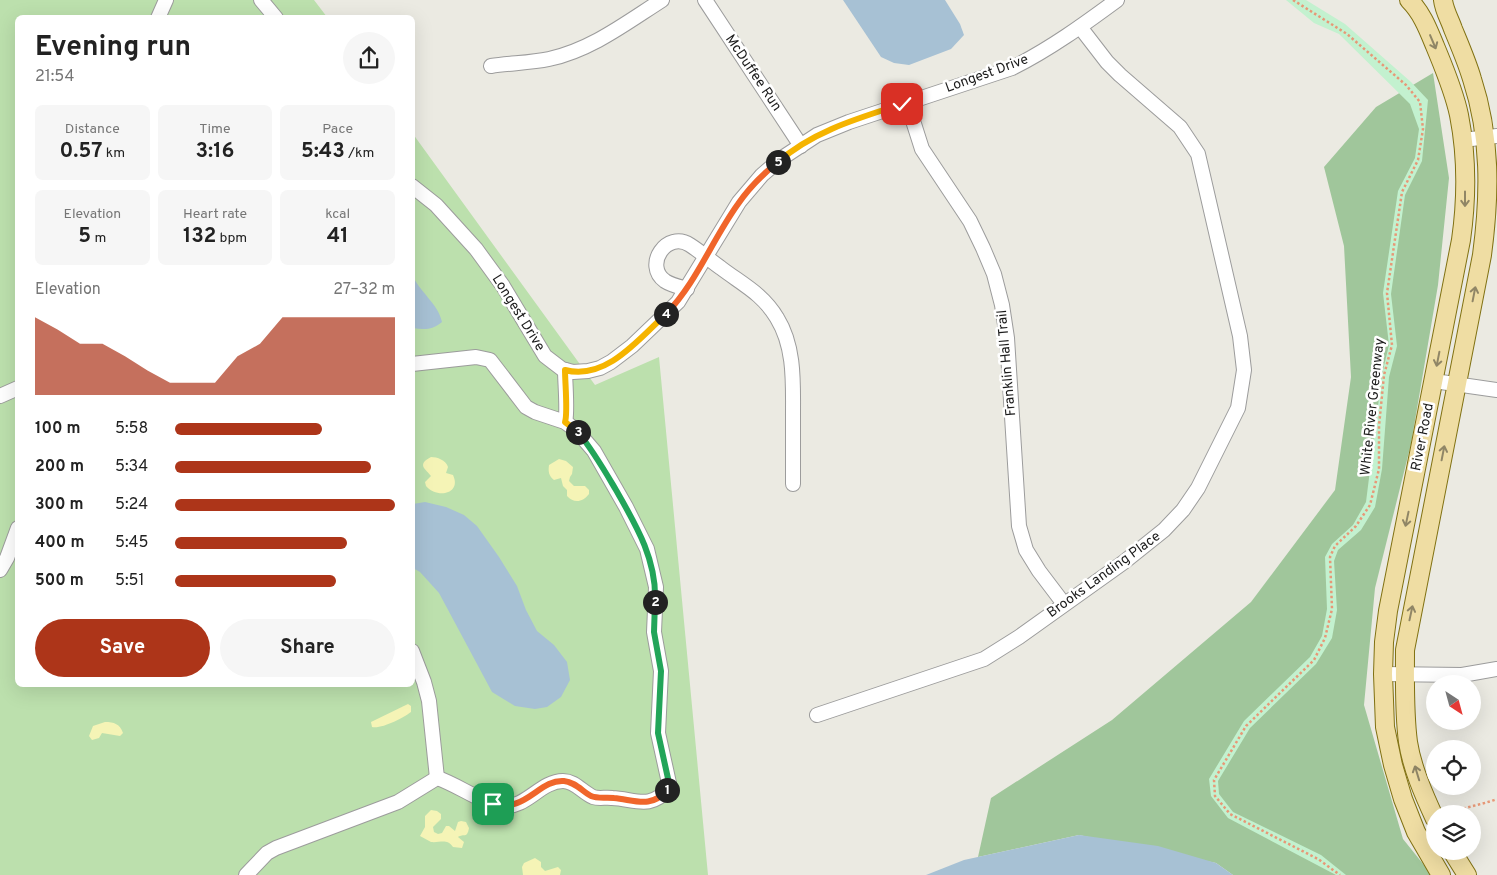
<!DOCTYPE html>
<meta charset="utf-8">
<style>
body{margin:0;font-family:Overpass,sans-serif;background:#f6f6f6;color:#222;height:100vh;display:flex;flex-direction:column;font-size:19px;white-space:nowrap}
*{box-sizing:border-box;margin:0}
p{font-size:16px;color:#767676}
.icon{flex:none;width:28px;height:28px;fill:none;stroke:currentColor;stroke-width:2;stroke-linecap:round;stroke-linejoin:round}
.map{position:relative;flex:1;overflow:hidden}
.panel{position:absolute;left:15px;top:15px;width:400px;height:672px;display:flex;flex-direction:column;background:#fff;border-radius:8px;box-shadow:0 5px 20px #0002}
.panel>*{flex:none}
.needle{width:32px;rotate:144deg}
.fabs{position:absolute;left:1426px;top:675px;display:grid;gap:10px}
.fabs a{display:grid;place-items:center;width:55px;height:55px;border-radius:50%;background:#fff;box-shadow:0 5px 20px #0002;font-size:25px}
.pin{position:absolute;display:grid;place-items:center;width:42px;height:42px;color:#fff;margin:-21px;border-radius:10px;box-shadow:0 2px 8px #0006}
.km{position:absolute;width:25px;height:25px;margin:-12px;border-radius:50%;background:#222;color:#fff;font-size:14px;line-height:25px;text-align:center}
.round{display:grid;place-items:center;flex:none;width:52px;height:52px;border-radius:26px;background:#f6f6f6}
.overview{display:flex;align-items:center;justify-content:space-between;height:85px;padding:0 20px}
h1{font-size:28px;font-weight:700;line-height:38px}
.metrics{display:grid;grid-template-columns:repeat(3,1fr);gap:8px;height:85px;padding:5px 20px}
.metrics div{display:grid;align-content:center;border-radius:8px;background:#f6f6f6;text-align:center}
.metrics b{font-size:21px;font-weight:700}
.metrics small{font-size:14px;font-weight:400}
.metrics p{font-size:14px}
.chart{height:140px;padding:10px 20px}
.chart p{display:flex;justify-content:space-between}
.chart svg{width:100%;height:90px;margin-top:5px;fill:#ad3519;opacity:.7}
.button{display:flex;gap:10px;margin-top:auto;padding:10px 20px}
.button a{flex:1;height:58px;border-radius:30px;background:#ad3519;color:#fff;font-size:20px;font-weight:700;line-height:58px;text-align:center}
.button a+a{background:#f6f6f6;color:#222}
ul{padding:0 20px;list-style:none;font-size:16px}
li{display:grid;grid-template-columns:80px 60px 1fr;align-items:center;height:38px}
li i{height:12px;border-radius:6px;background:#ad3519}
.map>svg:first-child{display:block}
.grass{fill:#bce0ad}
.forest{fill:#a0c69b}
.sand{fill:#f5f4b6}
.park{fill:#c3f1cf}
.water{fill:#a7c1d4}
.lines{fill:none;stroke-linecap:round;stroke-linejoin:round}
.minor-casing{stroke:#9c9c9c;stroke-width:16}
.major-casing{stroke:#807112;stroke-width:20}
.path{stroke:#e79877;stroke-width:2.5;stroke-dasharray:2.5 2.5;stroke-linecap:butt}
.minor{stroke:#fff;stroke-width:14}
.major{stroke:#efdda3;stroke-width:18}
.oneway{stroke:#908666}
.split-1-casing{stroke:#fff;stroke-width:10}
.split-2-casing{stroke:#fff;stroke-width:10}
.split-3-casing{stroke:#fff;stroke-width:10}
.split-4-casing{stroke:#fff;stroke-width:10}
.split-5-casing{stroke:#fff;stroke-width:10}
.split-6-casing{stroke:#fff;stroke-width:10}
.split-1{stroke:#f0652b;stroke-width:6}
.split-2{stroke:#22a559;stroke-width:6}
.split-3{stroke:#22a559;stroke-width:6}
.split-4{stroke:#f5b400;stroke-width:6}
.split-5{stroke:#f0652b;stroke-width:6}
.split-6{stroke:#f5b400;stroke-width:6}
.labels{text-anchor:middle;dominant-baseline:central;stroke-width:5;stroke-linejoin:round;paint-order:stroke}
.street-label{font-size:14px;fill:#1b1b1b;stroke:#fff}
</style>
<div class="map">
<svg width="1497" height="875" viewBox="0 0 1497 875">
<rect width="100%" height="100%" fill="#ebeae2"/>
<polygon class="grass" points="0,0 314,0 327,17 18,18 18,685 412,685 413,134 595,385 659,357 708,875 0,875"/>
<polygon class="forest" points="1433,73 1449,178 1438,285 1411,444 1375,588 1364,705 1403,839 1432,875 1233,875 1216,863 1079,835 978,857 991,798 1112,720 1251,602 1335,490 1351,377 1344,246 1324,167 1376,107"/>
<g class="sand">
<path d="M431,457C437,457 446,460 448,467L446,473L453,475C462,494 437,499 426,486L425,482L431,476C426,469 416,465 431,457Z"/>
<path d="M559,459L566,461L573,467L572,474L570,477L569,481L574,486H585L589,490V494C583,502 574,504 567,496V490L563,486L561,478L554,480C549,476 548,472 549,465Z"/>
<path d="M408,704L411,706V712C403,718 382,729 372,727L371,722Z"/>
<path d="M105,722C114,722 120,724 123,733L120,736L102,733L99,738L92,740L89,736L93,726Z"/>
<path d="M431,810L437,811L441,814V819L433,827L434,832L438,834L442,833L446,826H449L455,831L458,822L461,821L466,822L469,828C467,839 464,833 458,837L464,842L462,848L453,847C447,838 440,843 431,842L420,836L425,827V816Z"/>
<polygon points="535,858 541,862 541,867 545,871 558,867 561,870 560,875 523,875 522,867 524,863"/>
</g>
<polygon class="park" points="1286,0 1306,0 1345,24 1411,82 1428,100 1422,161 1405,195 1391,294 1397,346 1389,377 1382,469 1375,507 1361,530 1338,550 1334,561 1337,610 1332,638 1316,664 1250,728 1218,781 1219,794 1233,812 1321,855 1346,875 1336,875 1228,818 1211,796 1209,779 1244,721 1310,657 1322,636 1327,609 1325,557 1332,544 1353,525 1366,502 1382,374 1389,345 1383,293 1398,191 1415,158 1419,129 1410,104 1339,34 1314,23"/>
<g class="water">
<polygon points="843,0 945,0 960,24 964,35 951,49 909,65 894,63 881,57"/>
<path d="M412,274C419,292 438,303 442,322C433,330 424,330 413,328Z"/>
<polygon points="425,502 446,507 464,515 477,526 499,557 517,586 526,610 537,631 554,645 567,662 570,680 561,697 547,707 535,709 515,706 492,692 439,593 420,572 413,568 413,504"/>
<polygon points="1079,835 1158,846 1216,863 1233,875 926,875 964,860"/>
</g>
<g class="lines">
<g class="minor-casing">
<g id="minor">
<polyline points="261,0 276,18"/>
<polyline points="705,0 801,146"/>
<polyline points="158,18 166,0"/>
<path d="M491,66C510,63 530,63 549,59C591,50 626,23 662,0"/>
<polyline points="907,102 922,149 970,221 983,248 994,274 1002,305 1007,338 1019,526 1026,550 1039,571 1064,604"/>
<polyline points="1463,140 1497,136"/>
<path d="M412,186L436,205L476,249L503,286L545,356L562,369L573,372L588,371L600,368L611,362L632,346L678,302L739,202L762,175L782,158L817,135L849,122L1012,68C1050,49 1083,25 1117,0"/>
<path d="M687,289C680,287 671,285 665,281C643,265 667,230 690,245C701,252 711,261 721,268C742,284 763,294 777,318C795,347 793,383 793,415C793,438 793,461 793,484"/>
<polyline points="1434,381 1497,390"/>
<polyline points="0,396 18,388"/>
<path d="M565,422C568,414 565,382 565,370"/>
<polyline points="0,570 7,558 18,528"/>
<polyline points="412,651 424,682 429,701 437,778"/>
<polyline points="1383,674 1462,675 1497,669"/>
<polyline points="817,715 984,659 1019,637 1124,562 1164,530 1183,510 1198,488 1238,408 1244,370 1240,336 1198,154 1180,127 1120,75 1107,62 1080,27"/>
<path d="M246,875L267,853L276,848L398,802L437,778C457,784 484,805 504,806C526,808 541,781 563,781C575,781 582,792 593,797C599,799 606,797 612,798C635,799 650,810 668,789L669,783L658,733L661,671L654,632L656,587L647,549L626,507L594,451L576,430L565,422L535,412L526,407L490,360L476,357L412,364"/>
</g>
</g>
<g class="major-casing">
<g id="major">
<path d="M1409,0C1422,13 1428,29 1435,46C1444,68 1454,91 1459,115C1467,156 1467,198 1461,240L1388,611L1384,642L1383,674L1385,727L1393,765L1403,799L1416,832L1441,875"/>
<path d="M1435,819C1424,795 1412,768 1408,742C1404,712 1405,681 1405,650L1482,255C1490,195 1491,137 1472,79C1467,62 1460,46 1453,29C1450,20 1444,10 1443,0"/>
<polyline points="1452,851 1467,875"/>
</g>
</g>
<g class="path">
<polyline points="1293,0 1347,34 1406,85 1420,102 1423,129 1418,160 1402,192 1387,293 1392,345 1384,375 1379,426 1379,469 1370,505 1356,526 1335,546 1330,557 1332,609 1325,638 1314,660 1246,726 1214,780 1215,796 1230,814 1318,859 1340,875"/>
<path d="M1449,813C1465,807 1481,805 1497,799"/>
</g>
<use href="#minor" class="minor"/>
<use href="#major" class="major"/>
</g>
<defs><path id="oneway-shaft" d="M-6 0H5M1.5-3L5.5 0L1.5 3" fill="none" stroke-width="1.6" stroke-linecap="round" stroke-linejoin="round" transform="scale(1.25)"/></defs>
<g class="oneway">
<use href="#oneway-shaft" transform="translate(1433 42) rotate(67)"/>
<use href="#oneway-shaft" transform="translate(1465 199) rotate(90)"/>
<use href="#oneway-shaft" transform="translate(1474 294) rotate(-79)"/>
<use href="#oneway-shaft" transform="translate(1438 359) rotate(101)"/>
<use href="#oneway-shaft" transform="translate(1443 453) rotate(-79)"/>
<use href="#oneway-shaft" transform="translate(1407 519) rotate(102)"/>
<use href="#oneway-shaft" transform="translate(1411 613) rotate(-78)"/>
<use href="#oneway-shaft" transform="translate(1417 773) rotate(-107)"/>
</g>
<g class="lines">
<g class="split-1-casing">
<path id="split-1" d="M493,804C526,813 539,779 564,781C575,782 582,791 591,796C598,799 606,797 614,798C635,800 651,809 667,790"/>
</g>
<g class="split-2-casing">
<polyline id="split-2" points="655,602 654,632 661,671 658,733 669,783 667,790"/>
</g>
<g class="split-3-casing">
<path id="split-3" d="M578,432C594,452 603,468 616,490C636,525 657,560 655,602"/>
</g>
<g class="split-4-casing">
<path id="split-4" d="M578,432L565,422C568,414 565,382 565,370C606,381 639,339 666,314"/>
</g>
<g class="split-5-casing">
<path id="split-5" d="M666,314C697,282 712,240 738,204C749,188 763,174 778,162"/>
</g>
<g class="split-6-casing">
<path id="split-6" d="M778,162C813,131 859,118 902,104"/>
</g>
<use href="#split-1" class="split-1"/>
<use href="#split-2" class="split-2"/>
<use href="#split-3" class="split-3"/>
<use href="#split-4" class="split-4"/>
<use href="#split-5" class="split-5"/>
<use href="#split-6" class="split-6"/>
</g>
<g class="labels">
<g class="street-label">
<text transform="translate(753 73) rotate(56)">McDuffee Run</text>
<text transform="translate(987 74) rotate(-20)">Longest Drive</text>
<text transform="translate(518 313) rotate(58)">Longest Drive</text>
<text transform="translate(1007 363) rotate(-95)">Franklin Hall Trail</text>
<text transform="translate(1373 407) rotate(-84)">White River Greenway</text>
<text transform="translate(1423 437) rotate(-79)">River Road</text>
<text transform="translate(1104 575) rotate(-36)">Brooks Landing Place</text>
</g>
</g>
</svg>
<div class="fabs">
<a><svg class="needle" viewBox="-14 -14 28 28"><path d="M0-13l5 13h-10z" fill="#e53935"/><path d="M0 13l5-13h-10z" fill="#767676"/></svg></a>
<a><svg class="icon" aria-label="locate" viewBox="0 0 24 24"><circle cx="12" cy="12" r="6"/><path d="M12 2v4M12 18v4M2 12h4M18 12h4"/></svg></a>
<a><svg class="icon" aria-label="layers" viewBox="0 0 24 24"><path d="M12 4l9 5-9 5-9-5zM3 14l9 5 9-5"/></svg></a>
</div>
<div class="pin" style="left:493px;top:804px;background:#1e9e55"><svg class="icon" aria-label="arrive" viewBox="0 0 24 24"><path d="M6 21V4h12l-3 4 3 4H6"/></svg></div>
<div class="pin" style="left:902px;top:104px;background:#d93025"><svg class="icon" aria-label="check" viewBox="0 0 24 24"><path d="M5 12l5 5 9-10"/></svg></div>
<b class="km" style="left:667px;top:790px">1</b>
<b class="km" style="left:655px;top:602px">2</b>
<b class="km" style="left:578px;top:432px">3</b>
<b class="km" style="left:666px;top:314px">4</b>
<b class="km" style="left:778px;top:162px">5</b>
<section class="panel">
<div class="overview"><div><h1>Evening run</h1><p>21:54</p></div><a class="round"><svg class="icon" aria-label="share" viewBox="0 0 24 24"><path d="M12 15V3M7 8l5-5 5 5M5 13v7h14v-7"/></svg></a></div>
<div class="metrics">
<div><p>Distance</p><b>0.57<small> km</small></b></div>
<div><p>Time</p><b>3:16</b></div>
<div><p>Pace</p><b>5:43<small> /km</small></b></div>
</div>
<div class="metrics">
<div><p>Elevation</p><b>5<small> m</small></b></div>
<div><p>Heart rate</p><b>132<small> bpm</small></b></div>
<div><p>kcal</p><b>41</b></div>
</div>
<div class="chart"><p><span>Elevation</span>27–32 m</p>
<svg viewBox="0 0 160 44" preserveAspectRatio="none"><path d="M0 44V6L10 12L20 19L30 19L40 25L50 32L60 38L70 38L80 38L90 25L100 19L110 6L120 6L130 6L140 6L150 6L160 6V44z"/></svg>
</div>
<ul>
<li><b>100 m</b>5:58<i style="width:67%"></i></li>
<li><b>200 m</b>5:34<i style="width:89%"></i></li>
<li><b>300 m</b>5:24<i style="width:100%"></i></li>
<li><b>400 m</b>5:45<i style="width:78%"></i></li>
<li><b>500 m</b>5:51<i style="width:73%"></i></li>
</ul>
<div class="button"><a>Save</a><a>Share</a></div>
</section>
</div>
